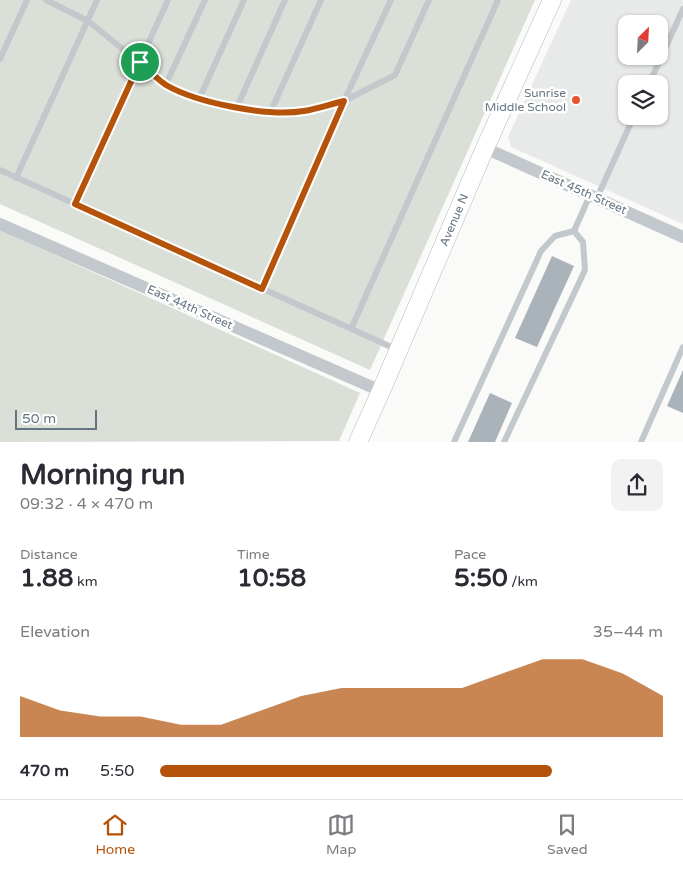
<!DOCTYPE html>
<meta charset="utf-8">
<style>
body{margin:0;font-family:"Varela Round",sans-serif;background:#f2f2f3;color:#2b2b33;height:100vh;display:flex;flex-direction:column;font-size:19px;white-space:nowrap}
*{box-sizing:border-box;margin:0}
p{font-size:16px;color:#7c7c81}
.icon{flex:none;width:28px;height:28px;fill:none;stroke:currentColor;stroke-width:2;stroke-linecap:round;stroke-linejoin:round}
.map{position:relative;height:442px;overflow:hidden}
.details{display:flex;flex-direction:column;background:#fff;flex:1}
.details>*{flex:none}
.needle{width:32px;rotate:24deg}
.controls{position:absolute;left:618px;top:15px;display:grid;gap:10px}
.controls a{display:grid;place-items:center;width:50px;height:50px;border-radius:10px;background:#fff;box-shadow:0 1px 4px #0004;font-size:25px}
.scale{position:absolute;left:15px;bottom:12px;width:82px;box-sizing:border-box;padding-left:5px;border:2px solid #657683;border-top:0;font-size:14px;line-height:18px;white-space:nowrap;color:#657683;-webkit-text-stroke:4px #fff;paint-order:stroke}
.pin{position:absolute;display:grid;place-items:center;width:42px;height:42px;color:#fff;margin:-21px;border:2px solid #fff;border-radius:50%;box-shadow:0 1px 5px #0007}
.round{display:grid;place-items:center;flex:none;width:52px;height:52px;border-radius:10px;background:#f2f2f3}
.summary{display:flex;align-items:center;justify-content:space-between;height:85px;padding:0 20px}
h1{font-size:28px;font-weight:800;line-height:38px}
.stats{display:grid;grid-template-columns:repeat(3,1fr);gap:8px;height:85px;padding:5px 20px}
.stats div{display:grid;align-content:center}
.stats b{font-size:25px;font-weight:800}
.stats small{font-size:14px;font-weight:400}
.stats p{font-size:14px}
.chart{height:140px;padding:10px 20px}
.chart p{display:flex;justify-content:space-between}
.chart svg{width:100%;height:90px;margin-top:5px;fill:#b45309;opacity:.7}
ul{padding:0 20px;list-style:none;font-size:16px}
li{display:grid;grid-template-columns:80px 60px 1fr;align-items:center;height:38px}
li i{height:12px;border-radius:6px;background:#b45309}
.tabs{display:flex;justify-content:space-around;align-items:center;height:70px;border-top:1px solid #e1e1e2;background:#fff;font-size:14px;color:#7c7c81}
.tabs a{display:grid;justify-items:center;gap:2px}
.tabs .current{color:#b45309}
.map>svg:first-child{display:block}
.built{fill:#e8e9e9;fill-rule:evenodd}
.green{fill:#dadfd7}
.building{fill:#aab3b9}
.lines{fill:none;stroke-linecap:round;stroke-linejoin:round}
.secondary-casing{stroke:#b3babf;stroke-width:19}
.service{stroke:#c3c8cc;stroke-width:6}
.minor{stroke:#c3c8cc;stroke-width:12}
.secondary{stroke:#fff;stroke-width:18}
.route-casing{stroke:#fff;stroke-width:10}
.route{stroke:#b45309;stroke-width:6}
.poi-dot{fill:#e4572e;stroke:#fff;stroke-width:2}
.labels{text-anchor:middle;dominant-baseline:central;stroke-width:5;stroke-linejoin:round;paint-order:stroke}
.poi-label{font-size:12px;fill:#657683;stroke:#fff;text-anchor:end}
.street-label{font-size:12px;fill:#657683;stroke:#fff}
</style>
<div class="map">
<svg width="683" height="442" viewBox="0 0 683 442">
<rect width="100%" height="100%" fill="#fafaf8"/>
<path class="built" d="M571,0H683V224L511,147L508,137ZM626,24H659V56H626ZM626,84H659V116H626Z"/>
<g class="green">
<polygon points="0,0 535,0 370,370 0,204"/>
<polygon points="0,230 360,393 339,441 0,442"/>
</g>
<g class="building">
<polygon points="552,256 574,266 537,347 515,338"/>
<polygon points="683,370 683,413 667,406"/>
<polygon points="490,393 512,403 495,442 468,442"/>
</g>
<g class="lines">
<g class="secondary-casing">
<polyline id="secondary" points="358,442 381,391 485,148 552,0"/>
</g>
<g class="service">
<polyline points="46,0 88,21 166,84 199,99 237,107 271,111 303,112 344,101 395,75 429,0"/>
<polyline points="0,59 27,0"/>
<polyline points="166,84 205,0"/>
<polyline points="649,84 683,9"/>
<polyline points="199,99 244,0"/>
<polyline points="237,107 285,0"/>
<polyline points="271,111 321,0"/>
<polyline points="0,170 398,350"/>
<polyline points="16,178 97,0"/>
<polyline points="597,198 634,116"/>
<polyline points="75,204 168,0"/>
<polyline points="574,231 590,195"/>
<polyline points="262,289 344,101 391,0"/>
<polyline points="351,329 498,0"/>
<polyline points="454,442 541,251 555,236 574,231 583,242 585,270 504,442"/>
<polyline points="641,442 683,347"/>
</g>
<g class="minor">
<polyline points="485,148 683,237"/>
<polyline points="0,224 381,391"/>
</g>
<use href="#secondary" class="secondary"/>
</g>
<g class="lines">
<g class="route-casing">
<path id="route" d="M140,62C148,70 157,79 166,85C197,103 268,117 304,111C317,109 331,104 344,101L262,289L75,204Z"/>
</g>
<use href="#route" class="route"/>
</g>
<circle class="poi-dot" cx="576" cy="100" r="5"/>
<g class="labels">
<g class="poi-label">
<text x="566" y="93">Sunrise<tspan x="566" dy="14">Middle School</tspan></text>
</g>
<g class="street-label">
<text transform="translate(584 192) rotate(24)">East 45th Street</text>
<text transform="translate(454 220) rotate(-67)">Avenue N</text>
<text transform="translate(190 307) rotate(24)">East 44th Street</text>
</g>
</g>
</svg>
<div class="controls">
<a><svg class="needle" viewBox="-14 -14 28 28"><path d="M0-13l5 13h-10z" fill="#e53935"/><path d="M0 13l5-13h-10z" fill="#7c7c81"/></svg></a>
<a><svg class="icon" aria-label="layers" viewBox="0 0 24 24"><path d="M12 4l9 5-9 5-9-5zM3 14l9 5 9-5"/></svg></a>
</div>
<div class="scale">50 m</div>
<div class="pin" style="left:140px;top:62px;background:#1e9e55"><svg class="icon" aria-label="arrive" viewBox="0 0 24 24"><path d="M6 21V4h12l-3 4 3 4H6"/></svg></div>
</div>
<section class="details">
<div class="summary"><div><h1>Morning run</h1><p>09:32 · 4 × 470 m</p></div><a class="round"><svg class="icon" aria-label="share" viewBox="0 0 24 24"><path d="M12 15V3M7 8l5-5 5 5M5 13v7h14v-7"/></svg></a></div>
<div class="stats">
<div><p>Distance</p><b>1.88<small> km</small></b></div>
<div><p>Time</p><b>10:58</b></div>
<div><p>Pace</p><b>5:50<small> /km</small></b></div>
</div>
<div class="chart"><p><span>Elevation</span>35–44 m</p>
<svg viewBox="0 0 160 44" preserveAspectRatio="none"><path d="M0 44V24L10 31L20 34L30 34L40 38L50 38L60 31L70 24L80 20L90 20L100 20L110 20L120 13L130 6L140 6L150 13L160 24V44z"/></svg>
</div>
<ul>
<li><b>470 m</b>5:50<i style="width:78%"></i></li>
</ul>
</section>
<nav class="tabs">
<a class="current"><svg class="icon" aria-label="home" viewBox="0 0 24 24"><path d="M3 11l9-7 9 7M6 9v11h12V9"/></svg>Home</a>
<a><svg class="icon" aria-label="map" viewBox="0 0 24 24"><path d="M3 6l6-2 6 2 6-2v14l-6 2-6-2-6 2zM9 4v14M15 6v14"/></svg>Map</a>
<a><svg class="icon" aria-label="saved" viewBox="0 0 24 24"><path d="M7 4h10v16l-5-4-5 4z"/></svg>Saved</a>
</nav>
